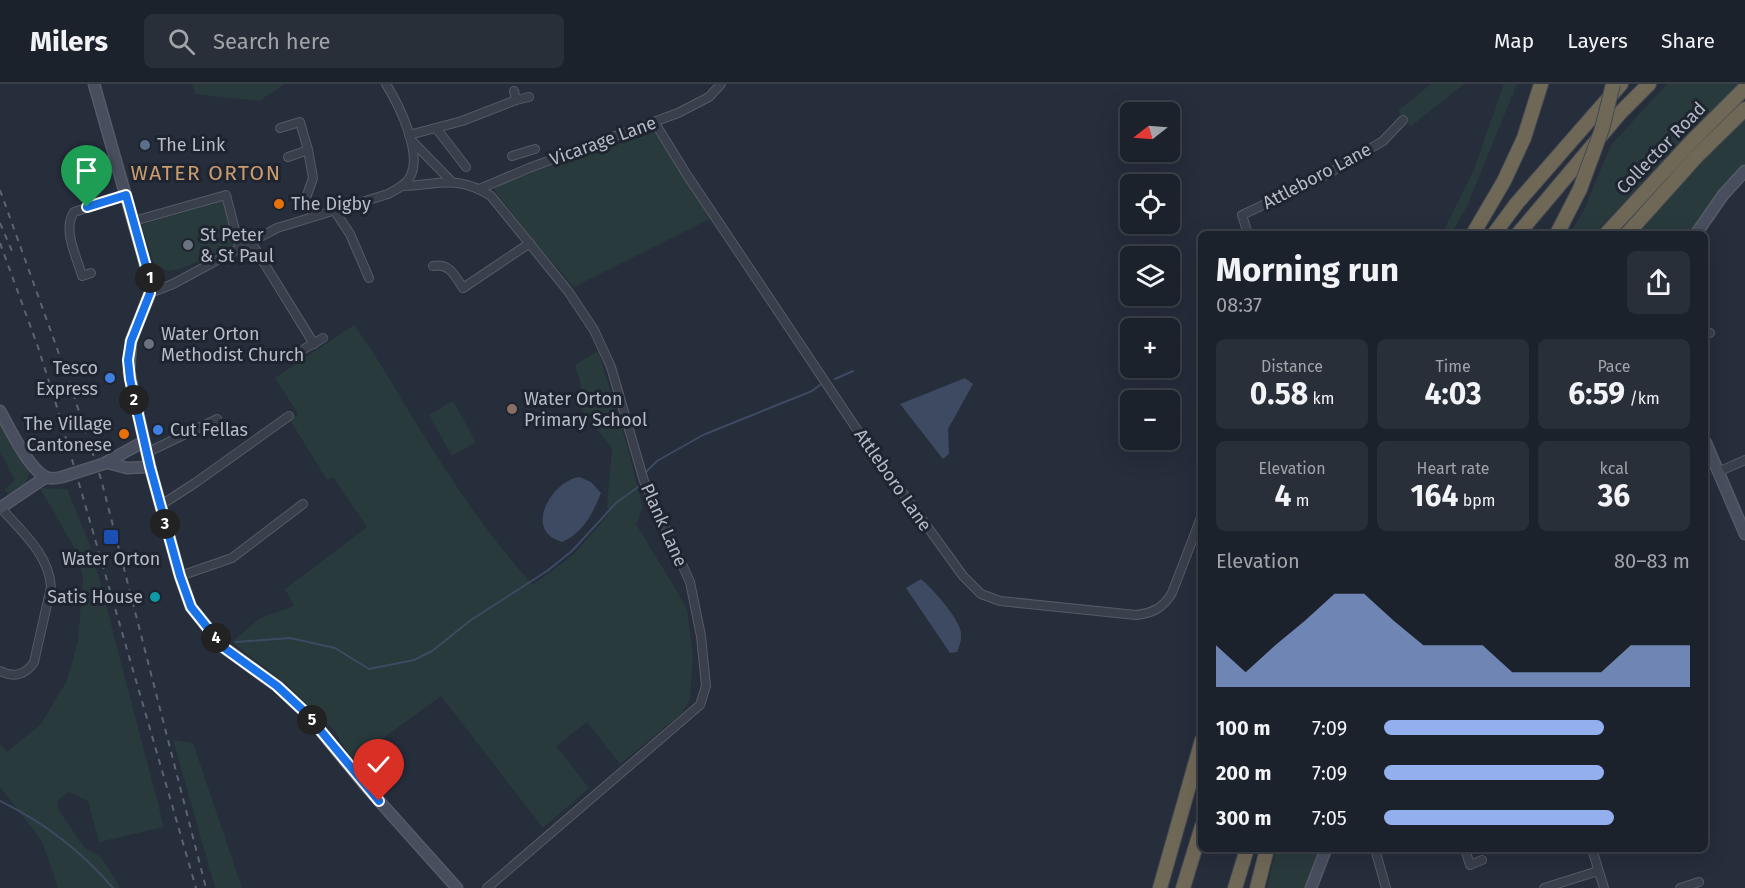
<!DOCTYPE html>
<meta charset="utf-8">
<style>
body{margin:0;font-family:"Fira Sans",sans-serif;background:#292f38;color:#f1f3f6;height:100vh;display:flex;flex-direction:column;font-size:22px;white-space:nowrap}
*{box-sizing:border-box;margin:0}
p{font-size:20px;color:#a0a4a9}
.icon{flex:none;width:33px;height:33px;fill:none;stroke:currentColor;stroke-width:2;stroke-linecap:round;stroke-linejoin:round}
.map{position:relative;flex:1;overflow:hidden}
.panel{position:absolute;left:1198px;top:147px;width:510px;height:621px;display:flex;flex-direction:column;background:#1c222c;border-radius:9px;box-shadow:0 6px 24px #0002,0 0 0 2px #3a3f48}
.panel>*{flex:none}
.needle{width:39px;rotate:253deg}
.buttons{position:absolute;left:1120px;top:18px;display:grid;gap:12px}
.buttons a{display:grid;place-items:center;width:60px;height:60px;border-radius:9px;background:#1c222c;box-shadow:0 6px 24px #0002,0 0 0 2px #3a3f48;font-size:30px}
.pin{position:absolute;display:grid;place-items:center;width:51px;height:51px;color:#fff;margin:-62px -26px;border-radius:50% 50% 50% 0;rotate:-45deg;box-shadow:0 0 6px #0007}
.pin .icon{rotate:45deg}
.km{position:absolute;width:30px;height:30px;margin:-15px;border-radius:50%;background:#222;color:#fff;font-size:16px;line-height:30px;text-align:center}
.round{display:grid;place-items:center;flex:none;width:63px;height:63px;border-radius:9px;background:#292f38}
.summary{display:flex;align-items:center;justify-content:space-between;height:102px;padding:0 18px}
h1{font-size:33px;font-weight:700;line-height:45px}
.stats{display:grid;grid-template-columns:repeat(3,1fr);gap:9px;height:102px;padding:6px 18px}
.stats div{display:grid;align-content:center;border-radius:9px;background:#292f38;text-align:center}
.stats b{font-size:30px;font-weight:700}
.stats small{font-size:16px;font-weight:400}
.stats p{font-size:16px}
.chart{height:168px;padding:12px 18px}
.chart p{display:flex;justify-content:space-between}
.chart svg{width:100%;height:108px;margin-top:6px;fill:#93afee;opacity:.7}
ul{padding:0 18px;list-style:none;font-size:20px}
li{display:grid;grid-template-columns:96px 72px 1fr;align-items:center;height:45px}
li i{height:15px;border-radius:8px;background:#93afee}
header{display:flex;align-items:center;gap:36px;box-sizing:border-box;height:84px;padding:0 30px;background:#1c222c;border-bottom:2px solid #3a3f48}
header strong{font-size:28px}
nav{display:flex;gap:33px;margin-inline-start:auto;font-size:21px}
.search{width:420px;height:54px;background:#292f38;display:flex;align-items:center;gap:15px;box-sizing:border-box;padding:0 21px;border-radius:9px;color:#a0a4a9;font-size:22px}
.map>svg:first-child{display:block}
.green{fill:#293a3d}
.water{fill:#3d4a62}
.lines{fill:none;stroke-linecap:round;stroke-linejoin:round}
.stream{stroke:#3d4a62;stroke-width:2}
.street-casing{stroke:#555b66;stroke-width:10}
.secondary-casing{stroke:#555b66;stroke-width:13}
.highway-casing{stroke:#424853;stroke-width:16}
.street{stroke:#393f4b;stroke-width:8}
.secondary{stroke:#484e5e;stroke-width:10}
.highway{stroke:#706857;stroke-width:14}
.rail{stroke:#5c6372;stroke-width:2;stroke-dasharray:6 6;stroke-linecap:butt}
.secondary-bridge-casing{stroke:#555b66;stroke-width:13;stroke-linecap:butt}
.highway-bridge-casing{stroke:#424853;stroke-width:16;stroke-linecap:butt}
.secondary-bridge{stroke:#484e5e;stroke-width:10}
.highway-bridge{stroke:#706857;stroke-width:14}
.route-casing{stroke:#fff;stroke-width:12}
.route{stroke:#1a73e8;stroke-width:8}
.service-dot{fill:#5c6f8a;stroke:#1f2530;stroke-width:2}
.food-dot{fill:#e8710a;stroke:#1f2530;stroke-width:2}
.worship-dot{fill:#6b7280;stroke:#1f2530;stroke-width:2}
.shop-dot{fill:#3f7fe0;stroke:#1f2530;stroke-width:2}
.education-dot{fill:#8d6e63;stroke:#1f2530;stroke-width:2}
.transit-dot{fill:#1a4fb4;stroke:#1f2530;stroke-width:2}
.culture-dot{fill:#0f9aa8;stroke:#1f2530;stroke-width:2}
.labels{text-anchor:middle;dominant-baseline:central;stroke-width:6;stroke-linejoin:round;paint-order:stroke}
.street-label{font-size:18px;fill:#b5bbc6;stroke:#1f2530}
.poi-label{font-size:18px;fill:#b5bbc6;stroke:#1f2530;text-anchor:start}
.quarter-label{font-size:21px;letter-spacing:1.5px;fill:#ca9c6d;stroke:#1f2530}
</style>
<header>
<strong>Milers</strong>
<div class="search"><svg class="icon" aria-label="search" viewBox="0 0 24 24"><circle cx="10" cy="10" r="6"/><path d="M15 15l6 6"/></svg>Search here</div>
<nav><a>Map</a><a>Layers</a><a>Share</a></nav>
</header>
<div class="map">
<svg width="1745" height="804" viewBox="0 0 1745 804">
<rect width="100%" height="100%" fill="#262d3b"/>
<g class="green">
<polygon points="192,0 285,0 259,17 195,10"/>
<polygon points="1431,0 1464,0 1411,42 1398,27"/>
<polygon points="1504,0 1517,0 1467,122 1451,150 1442,150 1474,85"/>
<polygon points="1667,0 1742,0 1674,65 1594,150 1570,150 1584,126 1611,61"/>
<polygon points="1745,34 1745,80 1726,98 1691,150 1635,150 1685,94"/>
<polygon points="655,48 710,135 574,203 534,158 495,107 495,101 504,95 525,91"/>
<polygon points="222,117 235,161 181,185 168,187 154,180 141,141"/>
<path d="M354,241L371,265C421,346 468,430 533,501L573,471L611,427L607,423L612,364L582,326L581,302L575,281L598,267L626,358L643,424L636,440L687,524L693,573L690,615L681,630L620,680L587,638L556,662L589,704L543,744L441,612L352,677L335,647L285,599L232,558L260,534L294,522L285,505L367,443L333,393L327,396L290,336L298,330L275,294Z"/>
<polygon points="453,317 476,358 452,372 429,331"/>
<polygon points="0,336 30,385 26,400 9,410 4,406 15,397 0,367"/>
<polygon points="40,404 67,405 88,456 99,494 164,743 99,758 88,717 69,708 57,717 59,727 85,764 100,772 117,798 119,804 58,804 42,757 0,703 0,660 7,668 40,641 67,597 78,557 83,494 79,472"/>
<polygon points="173,656 193,659 242,804 215,804"/>
<polygon points="1276,765 1320,765 1306,804 1267,804"/>
</g>
<g class="water">
<polygon points="965,294 973,300 948,345 949,370 943,375 900,320"/>
<path d="M579,393L591,398L601,409C593,429 583,449 562,458C522,447 552,397 579,393Z"/>
<path d="M921,495C932,504 960,535 961,549C962,556 959,563 957,568L950,569L906,504Z"/>
</g>
<g class="lines">
<g class="stream">
<polyline points="835,295 853,287"/>
<polyline points="645,389 657,377 703,351 812,307 820,301"/>
<polyline points="236,558 290,554 335,564 369,585 414,576 432,567 471,536 547,487 572,467 616,419 638,403"/>
<path d="M0,717C43,738 82,768 113,804"/>
</g>
<g class="street-casing">
<g id="street">
<polyline points="514,7 516,16 529,13"/>
<path d="M655,39L687,91L856,344L963,492L981,510L1000,517L1136,531C1153,529 1163,524 1172,509L1202,431"/>
<polyline points="280,44 300,38 308,66 313,94 307,111"/>
<polyline points="436,44 466,83"/>
<polyline points="409,51 462,37 516,16"/>
<polyline points="411,56 452,98"/>
<polyline points="512,72 535,65"/>
<polyline points="288,73 308,66"/>
<path d="M402,102C440,101 456,90 491,112L568,207L594,246L611,283L644,397L690,498L701,552L706,602L700,621L487,804"/>
<polyline points="479,105 529,84 678,29 709,13 721,0"/>
<polyline points="311,123 313,132"/>
<polyline points="334,126 350,150 369,194"/>
<polyline points="134,137 226,111 240,165"/>
<polyline points="1248,150 1242,131 1326,91 1383,57 1403,36"/>
<polyline points="251,158 314,260"/>
<path d="M433,182C450,179 455,192 463,204L530,159"/>
<path d="M91,189L82,192C77,173 62,146 74,128L126,111"/>
<path d="M150,209L173,200L277,144L388,110C396,106 406,101 410,93C423,69 399,21 386,0"/>
<polyline points="1706,249 1710,249"/>
<polyline points="304,265 323,254"/>
<polyline points="146,369 217,335"/>
<polyline points="1718,388 1745,376"/>
<polyline points="161,421 195,399 289,332"/>
<polyline points="180,492 232,474 303,420"/>
<path d="M0,587C13,594 26,591 34,578L51,503C49,470 21,447 1,424"/>
<polyline points="1375,765 1386,804"/>
<polyline points="1465,765 1470,781 1482,776"/>
<polyline points="1592,765 1604,804"/>
<polyline points="1544,804 1598,787"/>
<polyline points="1680,804 1699,798"/>
</g>
</g>
<g class="secondary-casing">
<g id="secondary">
<polyline points="94,0 150,197 150,209 131,257 129,288 150,383 180,492 191,523 223,563 277,602 306,629 364,700 457,804"/>
<polyline points="1696,150 1723,111 1745,87"/>
<path d="M0,327C9,343 30,388 48,394C53,395 57,394 62,393"/>
<polyline points="1706,359 1745,450"/>
<polyline points="108,379 127,384 150,383"/>
<polyline points="103,380 143,358"/>
<polyline points="0,424 46,393"/>
<polyline points="1311,804 1326,765"/>
</g>
</g>
<g class="highway-casing">
<g id="highway">
<polyline points="1473,150 1504,97 1524,54 1541,0"/>
<polyline points="1494,150 1517,119 1621,0"/>
<polyline points="1518,150 1620,29 1649,0"/>
<polyline points="1557,150 1580,105"/>
<polyline points="1606,150 1691,58 1745,4"/>
<polyline points="1627,150 1697,72 1745,25"/>
<polyline points="1160,804 1202,656"/>
<polyline points="1183,804 1202,742"/>
<polyline points="1235,804 1247,765"/>
<polyline points="1257,804 1267,765"/>
</g>
</g>
<use href="#street" class="street"/>
<use href="#secondary" class="secondary"/>
<use href="#highway" class="highway"/>
<g class="rail">
<polyline points="0,106 72,306 101,395 206,804"/>
<polyline points="0,139 12,167"/>
<polyline points="0,159 38,263 56,320 196,804"/>
</g>
<g class="secondary-bridge-casing">
<polyline id="secondary-bridge" points="62,393 103,380"/>
</g>
<g class="highway-bridge-casing">
<polyline id="highway-bridge" points="1580,105 1602,45 1613,0"/>
</g>
<use href="#secondary-bridge" class="secondary-bridge"/>
<use href="#highway-bridge" class="highway-bridge"/>
</g>
<g class="lines">
<g class="route-casing">
<polyline id="route" points="87,123 126,111 150,197 150,209 131,257 128,276 130,295 150,383 180,492 191,523 223,563 277,602 306,629 379,717"/>
</g>
<use href="#route" class="route"/>
</g>
<circle class="service-dot" cx="145" cy="61" r="6"/>
<g class="food-dot">
<circle cx="279" cy="120" r="6"/>
<circle cx="124" cy="350" r="6"/>
</g>
<g class="worship-dot">
<circle cx="188" cy="161" r="6"/>
<circle cx="149" cy="260" r="6"/>
</g>
<g class="shop-dot">
<circle cx="110" cy="294" r="6"/>
<circle cx="158" cy="346" r="6"/>
</g>
<circle class="education-dot" cx="512" cy="325" r="6"/>
<rect class="transit-dot" x="103" y="445" width="16" height="16" rx="3"/>
<circle class="culture-dot" cx="155" cy="513" r="6"/>
<g class="labels">
<g class="street-label">
<text transform="translate(603 57) rotate(-20)">Vicarage Lane</text>
<text transform="translate(1661 64) rotate(-46)">Collector Road</text>
<text transform="translate(1317 92) rotate(-28)">Attleboro Lane</text>
<text transform="translate(893 396) rotate(55)">Attleboro Lane</text>
<text transform="translate(664 441) rotate(66)">Plank Lane</text>
</g>
<g class="poi-label">
<text x="157" y="61">The Link</text>
<text x="291" y="120">The Digby</text>
<text x="200" y="151">St Peter<tspan x="200" dy="21">&amp; St Paul</tspan></text>
<text x="161" y="250">Water Orton<tspan x="161" dy="21">Methodist Church</tspan></text>
<text x="98" y="284" text-anchor="end">Tesco<tspan x="98" dy="21">Express</tspan></text>
<text x="524" y="315">Water Orton<tspan x="524" dy="21">Primary School</tspan></text>
<text x="112" y="340" text-anchor="end">The Village<tspan x="112" dy="21">Cantonese</tspan></text>
<text x="170" y="346">Cut Fellas</text>
<text x="111" y="475" text-anchor="middle">Water Orton</text>
<text x="143" y="513" text-anchor="end">Satis House</text>
</g>
<g class="quarter-label">
<text x="206" y="89">WATER ORTON</text>
</g>
</g>
</svg>
<div class="buttons">
<a><svg class="needle" viewBox="-14 -14 28 28"><path d="M0-13l5 13h-10z" fill="#e53935"/><path d="M0 13l5-13h-10z" fill="#a0a4a9"/></svg></a>
<a><svg class="icon" aria-label="locate" viewBox="0 0 24 24"><circle cx="12" cy="12" r="6"/><path d="M12 2v4M12 18v4M2 12h4M18 12h4"/></svg></a>
<a><svg class="icon" aria-label="layers" viewBox="0 0 24 24"><path d="M12 4l9 5-9 5-9-5zM3 14l9 5 9-5"/></svg></a>
<a>+</a>
<a>−</a>
</div>
<div class="pin" style="left:87px;top:123px;background:#1e9e55"><svg class="icon" aria-label="arrive" viewBox="0 0 24 24"><path d="M6 21V4h12l-3 4 3 4H6"/></svg></div>
<div class="pin" style="left:379px;top:717px;background:#d93025"><svg class="icon" aria-label="check" viewBox="0 0 24 24"><path d="M5 12l5 5 9-10"/></svg></div>
<b class="km" style="left:150px;top:194px">1</b>
<b class="km" style="left:134px;top:316px">2</b>
<b class="km" style="left:165px;top:440px">3</b>
<b class="km" style="left:216px;top:554px">4</b>
<b class="km" style="left:312px;top:636px">5</b>
<section class="panel">
<div class="summary"><div><h1>Morning run</h1><p>08:37</p></div><a class="round"><svg class="icon" aria-label="share" viewBox="0 0 24 24"><path d="M12 15V3M7 8l5-5 5 5M5 13v7h14v-7"/></svg></a></div>
<div class="stats">
<div><p>Distance</p><b>0.58<small> km</small></b></div>
<div><p>Time</p><b>4:03</b></div>
<div><p>Pace</p><b>6:59<small> /km</small></b></div>
</div>
<div class="stats">
<div><p>Elevation</p><b>4<small> m</small></b></div>
<div><p>Heart rate</p><b>164<small> bpm</small></b></div>
<div><p>kcal</p><b>36</b></div>
</div>
<div class="chart"><p><span>Elevation</span>80–83 m</p>
<svg viewBox="0 0 160 44" preserveAspectRatio="none"><path d="M0 44V27L10 38L20 27L30 17L40 6L50 6L60 17L70 27L80 27L90 27L100 38L110 38L120 38L130 38L140 27L150 27L160 27V44z"/></svg>
</div>
<ul>
<li><b>100 m</b>7:09<i style="width:72%"></i></li>
<li><b>200 m</b>7:09<i style="width:72%"></i></li>
<li><b>300 m</b>7:05<i style="width:75%"></i></li>
</ul>
</section>
</div>
